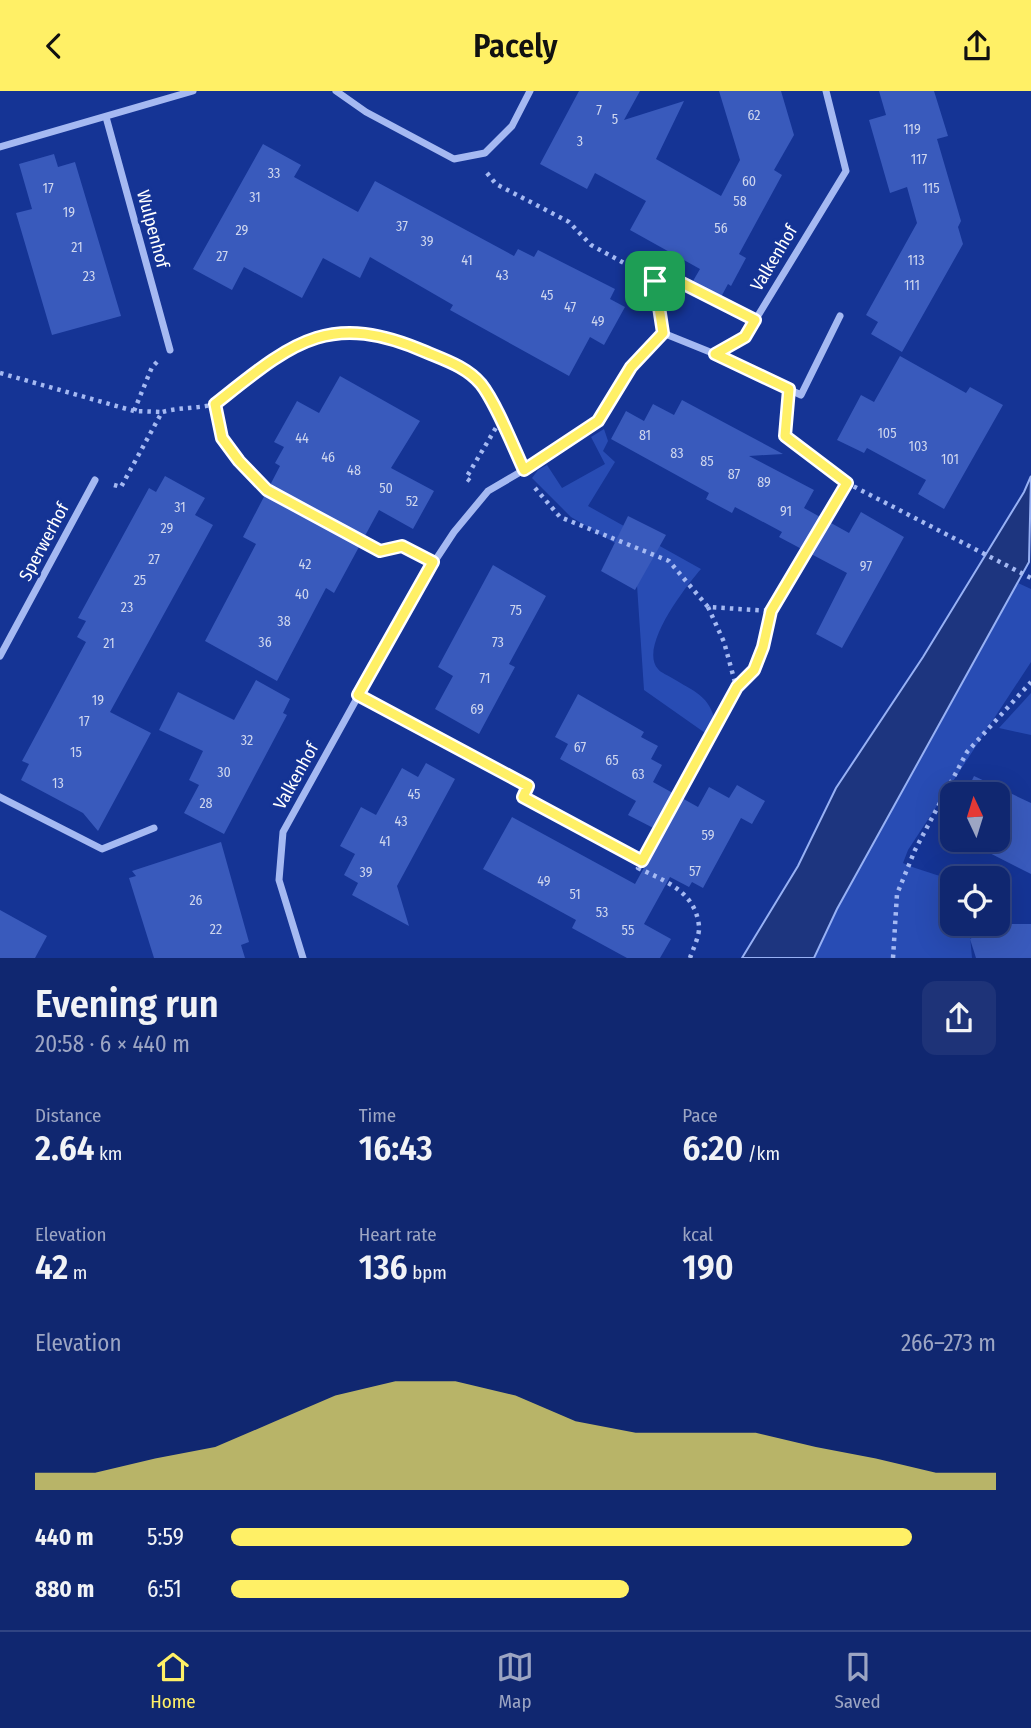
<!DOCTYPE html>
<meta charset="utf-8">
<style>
body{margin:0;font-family:"Fira Sans Condensed",sans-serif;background:#1e3378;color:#f1f3f6;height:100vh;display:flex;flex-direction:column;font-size:26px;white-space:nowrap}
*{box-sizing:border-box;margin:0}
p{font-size:23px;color:#9ca5c3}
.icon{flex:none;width:38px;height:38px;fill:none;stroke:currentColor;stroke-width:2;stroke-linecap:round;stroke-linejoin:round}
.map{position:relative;height:867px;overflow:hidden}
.drawer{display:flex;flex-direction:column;background:#102770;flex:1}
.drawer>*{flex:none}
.needle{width:46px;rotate:356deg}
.buttons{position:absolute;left:940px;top:691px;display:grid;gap:14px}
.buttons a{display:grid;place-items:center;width:70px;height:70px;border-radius:14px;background:#102770;box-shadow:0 7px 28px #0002,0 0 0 2px #304483;font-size:35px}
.pin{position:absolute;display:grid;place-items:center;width:60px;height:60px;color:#fff;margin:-30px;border-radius:14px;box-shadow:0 4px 10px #0006}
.round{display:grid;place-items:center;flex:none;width:74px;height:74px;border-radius:14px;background:#1e3378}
.overview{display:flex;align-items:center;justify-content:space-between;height:119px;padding:0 35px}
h1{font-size:38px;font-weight:600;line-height:52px}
.figures{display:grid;grid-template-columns:repeat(3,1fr);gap:10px;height:119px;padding:7px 35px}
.figures div{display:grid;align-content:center}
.figures b{font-size:35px;font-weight:600}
.figures small{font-size:19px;font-weight:400}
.figures p{font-size:19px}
.chart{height:196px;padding:14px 35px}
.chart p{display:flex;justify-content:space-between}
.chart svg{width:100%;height:126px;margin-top:7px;fill:#fff066;opacity:.7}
ul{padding:0 35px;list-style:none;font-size:23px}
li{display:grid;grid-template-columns:112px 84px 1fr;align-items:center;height:52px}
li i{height:18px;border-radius:9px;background:#fff066}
header{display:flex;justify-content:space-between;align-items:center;height:91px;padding:0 35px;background:#fff066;color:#111;font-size:32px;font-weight:600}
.dock{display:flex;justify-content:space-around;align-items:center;height:98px;border-top:2px solid #304483;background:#102770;font-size:19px;color:#9ca5c3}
.dock a{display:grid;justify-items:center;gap:4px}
.dock .selected{color:#fff066}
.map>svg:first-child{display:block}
.green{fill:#284cb4}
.water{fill:#1d357f;stroke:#97b1f5;stroke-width:2}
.building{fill:#395abc}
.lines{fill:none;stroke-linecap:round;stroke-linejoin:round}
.path{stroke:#a5b9f2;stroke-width:4.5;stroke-dasharray:3.5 5;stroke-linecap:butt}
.street{stroke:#a5b9f2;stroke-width:7}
.route-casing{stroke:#fff;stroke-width:14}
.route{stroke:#fff066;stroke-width:9}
.labels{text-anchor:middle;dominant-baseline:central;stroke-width:6;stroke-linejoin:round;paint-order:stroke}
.number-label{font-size:14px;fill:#ced6ee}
.street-label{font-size:18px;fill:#fff;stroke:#153495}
</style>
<header><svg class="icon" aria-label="back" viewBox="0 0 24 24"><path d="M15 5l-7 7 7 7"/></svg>Pacely<svg class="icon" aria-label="share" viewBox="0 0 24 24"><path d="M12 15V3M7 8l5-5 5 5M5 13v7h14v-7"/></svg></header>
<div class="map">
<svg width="1031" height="867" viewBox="0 0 1031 867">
<rect width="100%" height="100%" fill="#153495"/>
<g class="green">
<path d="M604,338L608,350L603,360L615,371L588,415L701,478C687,494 638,556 658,578C661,582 668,584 672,587C693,600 711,605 715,632L708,644L644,599L635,464L571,426L532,387L538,379L547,374L562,397L605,373L591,346Z"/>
<path d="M1018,492L1031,498V571L908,759L903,772C919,780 936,782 952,790V833H969L972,867H814L837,818Z"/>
<polygon points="1031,602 1031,644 999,637"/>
</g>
<polygon class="water" points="1031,385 1029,471 837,818 814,867 742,867 798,775 836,697 923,566 1024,401"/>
<g class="building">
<polygon points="579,0 640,0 624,29 684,10 656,68 721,105 740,69 719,0 781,0 794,44 774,79 782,84 739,163 746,167 731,195 728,193 721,206 693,190 700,178 630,139 646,110 595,82 587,98 540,73"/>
<polygon points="879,0 934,0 948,45 937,48 961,130 958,136 963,153 902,261 871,243 878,231 866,224 917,132 907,96 890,102 869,29 886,24"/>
<polygon points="263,53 301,74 294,86 358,121 375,90 514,165 518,158 534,166 538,159 615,198 610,208 625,216 604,254 590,246 569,285 450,219 453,214 370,166 360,187 323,167 302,207 244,176 232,199 193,178"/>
<polygon points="54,63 58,76 75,71 121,225 52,244 16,122 32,118 19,73"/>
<polygon points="900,265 966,302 970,296 1003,314 944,418 918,403 926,389 867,357 864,362 837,349 861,304 874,311"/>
<polygon points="340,285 420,330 391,377 434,400 413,438 379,419 334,502 326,497 277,590 205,550 256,453 243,446 280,375 275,372 284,356 274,351 297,310 319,322"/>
<polygon points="682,309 783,363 749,365 814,399 804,417 849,442 861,421 904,446 842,557 816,543 847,482 779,446 782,441 735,416 732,422 706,408 709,402 611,348 626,320 644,330 653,313 674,324"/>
<polygon points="165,385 205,407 195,424 213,434 110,621 151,642 98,740 83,722 21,689 29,673 22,670 86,551 77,546 86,530 78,527 149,397 156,401"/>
<polygon points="628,425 666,444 635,499 601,480"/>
<polygon points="493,474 546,505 509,573 515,576 479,643 435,618 453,585 438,576"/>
<polygon points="256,589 290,608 283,622 287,624 224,743 184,722 199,694 189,689 203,660 159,639 178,601 234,629"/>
<polygon points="578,603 644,641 641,646 658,655 651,668 662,674 653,691 698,716 709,696 729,707 737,694 765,710 752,733 741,727 703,797 692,791 689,796 670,786 644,833 671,848 660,867 627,867 572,837 576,829 483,778 512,726 635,793 661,746 663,742 628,724 636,710 560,668 568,653 555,646"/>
<polygon points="426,672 455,688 397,795 409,835 352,804 358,792 344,784 355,763 340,755 361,716 376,724 402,677 418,686"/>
<polygon points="974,685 1031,712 1031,783 970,752 971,749 998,749 998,704 965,704"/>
<polygon points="221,751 249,851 241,854 245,867 154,867 129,787 136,785 132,780"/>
<polygon points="0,819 47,845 35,867 0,867"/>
<polygon points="993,833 1031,833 1031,867 976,867 970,848"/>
</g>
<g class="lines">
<g class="path">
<polyline points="487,82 496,93 569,131 591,154 655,189 675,189 738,220"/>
<polyline points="655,189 659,223"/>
<polyline points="157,271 152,276 134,320 162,321"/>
<polyline points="0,282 134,320"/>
<path d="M215,313C247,288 278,259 317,245C356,232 457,262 481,294C496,314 505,339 516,361"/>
<polyline points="787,320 785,345 847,392 1031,487"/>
<polyline points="470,390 466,387 500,330"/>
<path d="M114,394L121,396L162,321C180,316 197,318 215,313L222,347L239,370L267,399L380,460L402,455L417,462"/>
<polyline points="535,397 560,426 669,470 708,516 771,520"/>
<polyline points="708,516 724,551 736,595"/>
<polyline points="534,712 642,770"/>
<path d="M690,867C693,858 700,844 699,835C695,800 665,790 638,777L737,596L754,579L763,557L771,520L847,392"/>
<polyline points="893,867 897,803 915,759 967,661 1031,591"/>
</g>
<g class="street">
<polyline points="336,0 366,21 454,68 485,62 512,35 530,0"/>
<polyline points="106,26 170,259"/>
<polyline points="0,56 193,0"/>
<polyline points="715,263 801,304 840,225"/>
<polyline points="0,565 95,389"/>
<polyline points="358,605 528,695"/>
<polyline points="0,706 102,758 154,737"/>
<polyline points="303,867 279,789 283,741 423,488 454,441 488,400 546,366 598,330 631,277 663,242 715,263 745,246 846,80 826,0"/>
</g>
</g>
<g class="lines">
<g class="route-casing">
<path id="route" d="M676,189L755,229L745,246L715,263L789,298L785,345L847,392L771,520L763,556L754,579L737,596L642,770L523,706L528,695L358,604L433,471L402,455L380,460L267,399L239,370L222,347L215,313C291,253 327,218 426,261C445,269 467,276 481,293C496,312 513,355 524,379L598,330L631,276L663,242L655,190Z"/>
</g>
<use href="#route" class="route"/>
</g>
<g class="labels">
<g class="number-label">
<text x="599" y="19">7</text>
<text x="754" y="24">62</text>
<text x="615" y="28">5</text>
<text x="912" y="38">119</text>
<text x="580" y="50">3</text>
<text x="919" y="68">117</text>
<text x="274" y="82">33</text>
<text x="749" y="90">60</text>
<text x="48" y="97">17</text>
<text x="931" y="97">115</text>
<text x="255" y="106">31</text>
<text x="740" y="110">58</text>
<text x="69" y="121">19</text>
<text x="402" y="135">37</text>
<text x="721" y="137">56</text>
<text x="242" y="139">29</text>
<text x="427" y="150">39</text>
<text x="77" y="156">21</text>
<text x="222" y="165">27</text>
<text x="467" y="169">41</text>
<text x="916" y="169">113</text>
<text x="502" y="184">43</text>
<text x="89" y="185">23</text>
<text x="912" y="194">111</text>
<text x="547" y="204">45</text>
<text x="570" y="216">47</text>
<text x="598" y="230">49</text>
<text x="887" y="342">105</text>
<text x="645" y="344">81</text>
<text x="302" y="347">44</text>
<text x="918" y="355">103</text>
<text x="677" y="362">83</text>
<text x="328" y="366">46</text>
<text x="950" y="368">101</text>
<text x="707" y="370">85</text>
<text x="354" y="379">48</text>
<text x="734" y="383">87</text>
<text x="764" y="391">89</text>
<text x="386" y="397">50</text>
<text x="412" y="410">52</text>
<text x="180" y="416">31</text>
<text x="786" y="420">91</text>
<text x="167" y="437">29</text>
<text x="154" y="468">27</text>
<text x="305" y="473">42</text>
<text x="866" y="475">97</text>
<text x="140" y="489">25</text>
<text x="302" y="503">40</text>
<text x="127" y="516">23</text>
<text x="516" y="519">75</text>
<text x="284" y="530">38</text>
<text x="265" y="551">36</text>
<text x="498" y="551">73</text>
<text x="109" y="552">21</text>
<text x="485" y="587">71</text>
<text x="98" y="609">19</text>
<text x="477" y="618">69</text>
<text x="84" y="630">17</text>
<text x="247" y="649">32</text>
<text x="580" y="656">67</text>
<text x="76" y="661">15</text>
<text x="612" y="669">65</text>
<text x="224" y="681">30</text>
<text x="638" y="683">63</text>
<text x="58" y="692">13</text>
<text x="414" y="703">45</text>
<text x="206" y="712">28</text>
<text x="401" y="730">43</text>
<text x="708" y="744">59</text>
<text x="385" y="750">41</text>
<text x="695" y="780">57</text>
<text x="366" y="781">39</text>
<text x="544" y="790">49</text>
<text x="575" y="803">51</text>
<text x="196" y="809">26</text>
<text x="602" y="821">53</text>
<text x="216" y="838">22</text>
<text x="628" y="839">55</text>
</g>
<g class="street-label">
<text transform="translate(153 138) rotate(75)">Wulpenhof</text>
<text transform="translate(774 167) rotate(-59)">Valkenhof</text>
<text transform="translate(44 451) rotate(-62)">Sperwerhof</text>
<text transform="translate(296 685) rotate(-61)">Valkenhof</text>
</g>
</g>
</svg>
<div class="buttons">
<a><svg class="needle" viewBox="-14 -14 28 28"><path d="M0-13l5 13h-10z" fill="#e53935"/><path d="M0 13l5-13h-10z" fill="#9ca5c3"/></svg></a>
<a><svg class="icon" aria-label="locate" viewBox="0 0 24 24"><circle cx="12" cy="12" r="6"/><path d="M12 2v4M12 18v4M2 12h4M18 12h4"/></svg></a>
</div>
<div class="pin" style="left:655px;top:190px;background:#1e9e55"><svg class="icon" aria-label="arrive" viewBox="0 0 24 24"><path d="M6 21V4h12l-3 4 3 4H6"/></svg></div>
</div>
<section class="drawer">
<div class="overview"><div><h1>Evening run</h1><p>20:58 · 6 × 440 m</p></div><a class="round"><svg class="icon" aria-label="share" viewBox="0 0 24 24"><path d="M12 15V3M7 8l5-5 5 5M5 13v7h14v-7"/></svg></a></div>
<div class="figures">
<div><p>Distance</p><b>2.64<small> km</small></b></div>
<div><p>Time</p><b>16:43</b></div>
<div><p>Pace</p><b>6:20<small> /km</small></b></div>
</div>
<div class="figures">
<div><p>Elevation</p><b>42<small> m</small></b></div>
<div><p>Heart rate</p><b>136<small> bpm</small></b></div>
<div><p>kcal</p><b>190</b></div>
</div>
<div class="chart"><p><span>Elevation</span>266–273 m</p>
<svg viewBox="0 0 160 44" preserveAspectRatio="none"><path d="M0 44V38L10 38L20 33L30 29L40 20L50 11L60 6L70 6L80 11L90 20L100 24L110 24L120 24L130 29L140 33L150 38L160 38V44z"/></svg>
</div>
<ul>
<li><b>440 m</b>5:59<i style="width:89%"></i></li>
<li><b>880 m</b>6:51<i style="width:52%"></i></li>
</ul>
</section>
<nav class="dock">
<a class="selected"><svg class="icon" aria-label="home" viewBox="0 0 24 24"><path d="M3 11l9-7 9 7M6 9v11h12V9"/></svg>Home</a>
<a><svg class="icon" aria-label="map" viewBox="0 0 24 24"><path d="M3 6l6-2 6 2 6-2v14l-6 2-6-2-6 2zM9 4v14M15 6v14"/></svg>Map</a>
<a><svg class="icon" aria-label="saved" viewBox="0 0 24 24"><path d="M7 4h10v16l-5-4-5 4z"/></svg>Saved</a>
</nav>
